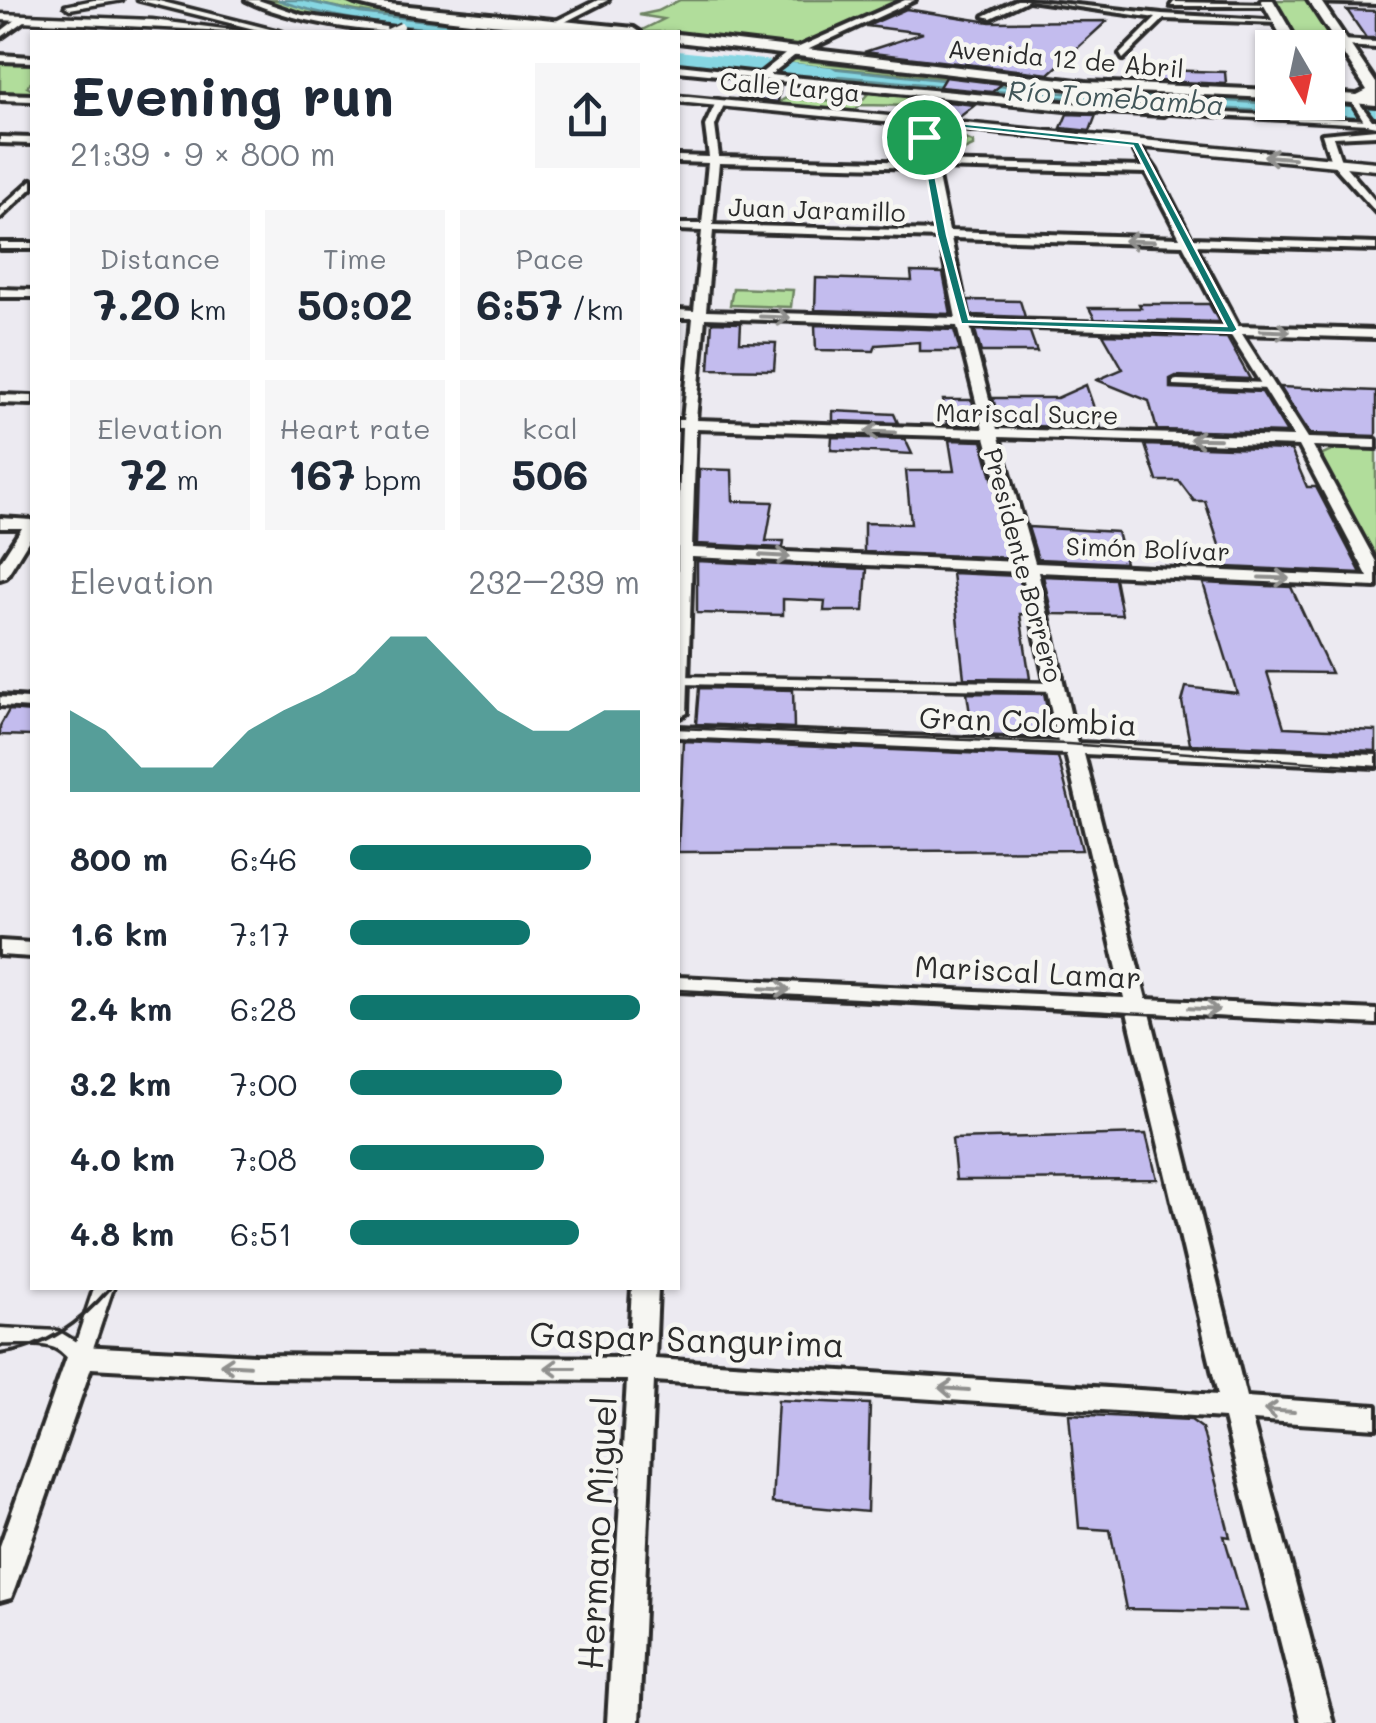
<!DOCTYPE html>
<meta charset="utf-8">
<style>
body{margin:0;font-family:Mali,sans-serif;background:#f6f6f7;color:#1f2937;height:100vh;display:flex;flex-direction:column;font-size:38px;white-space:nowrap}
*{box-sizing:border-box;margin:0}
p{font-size:32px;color:#747a83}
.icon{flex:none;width:55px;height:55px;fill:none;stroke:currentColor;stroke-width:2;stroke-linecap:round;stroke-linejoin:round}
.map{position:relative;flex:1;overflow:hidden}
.side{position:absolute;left:30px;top:30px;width:650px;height:1260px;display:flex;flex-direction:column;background:#fff;border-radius:0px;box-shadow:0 2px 8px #0004}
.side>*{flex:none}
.needle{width:65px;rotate:171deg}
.fabs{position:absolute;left:1255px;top:30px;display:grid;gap:20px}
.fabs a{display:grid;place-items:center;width:90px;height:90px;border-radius:0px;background:#fff;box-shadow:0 2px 8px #0004;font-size:50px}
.pin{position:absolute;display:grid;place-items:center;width:85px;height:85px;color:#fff;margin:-42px;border:5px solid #fff;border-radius:50%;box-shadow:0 2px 10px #0007}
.round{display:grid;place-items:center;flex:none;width:105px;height:105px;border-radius:0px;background:#f6f6f7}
.headline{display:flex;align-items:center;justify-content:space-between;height:170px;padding:0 40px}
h1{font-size:55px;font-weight:800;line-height:75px}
.stats{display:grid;grid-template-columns:repeat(3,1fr);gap:15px;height:170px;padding:10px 40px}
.stats div{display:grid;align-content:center;border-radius:0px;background:#f6f6f7;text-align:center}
.stats b{font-size:42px;font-weight:800}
.stats small{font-size:28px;font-weight:400}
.stats p{font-size:28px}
.chart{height:280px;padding:20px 40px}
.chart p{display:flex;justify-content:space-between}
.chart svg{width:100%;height:180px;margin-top:10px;fill:#0f766e;opacity:.7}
ul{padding:0 40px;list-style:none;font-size:32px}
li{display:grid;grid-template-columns:160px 120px 1fr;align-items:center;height:75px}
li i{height:25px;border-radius:12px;background:#0f766e}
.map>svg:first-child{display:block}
.green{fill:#b1dd9b;stroke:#6e8463;stroke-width:2.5}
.water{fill:#86d6e2;stroke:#629299;stroke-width:2.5}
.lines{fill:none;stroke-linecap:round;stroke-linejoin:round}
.river{fill:#86d6e2;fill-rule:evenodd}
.building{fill:#c3bcee;stroke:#2b2b2b;stroke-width:2.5}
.pedestrian-casing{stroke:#2b2b2b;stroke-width:7}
.minor-casing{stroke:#2b2b2b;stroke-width:8}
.tertiary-casing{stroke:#2b2b2b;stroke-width:7}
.secondary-casing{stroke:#2b2b2b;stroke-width:8}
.pedestrian{fill:#f6f6f2;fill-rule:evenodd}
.minor{fill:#f6f6f2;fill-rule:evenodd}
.tertiary{fill:#f6f6f2;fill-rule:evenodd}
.secondary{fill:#f6f6f2;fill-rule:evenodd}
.tram-far1{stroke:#2b2b2b;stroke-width:2.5}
.tram{stroke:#2b2b2b;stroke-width:4}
.pedestrian-bridge-casing{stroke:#2b2b2b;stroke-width:10;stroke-linecap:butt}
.pedestrian-bridge{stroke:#f6f6f2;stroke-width:6}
.oneway{stroke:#90908e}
.route{fill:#0f766e;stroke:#fff;stroke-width:2.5;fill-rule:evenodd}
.labels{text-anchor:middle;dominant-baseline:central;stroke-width:9;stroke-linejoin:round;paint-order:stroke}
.far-street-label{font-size:25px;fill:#2b2b2b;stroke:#f6f6f2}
.far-water-label{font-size:28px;font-style:italic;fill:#425659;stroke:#f6f6f2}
.street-label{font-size:30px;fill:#2b2b2b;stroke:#f6f6f2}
.near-street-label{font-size:35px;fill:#2b2b2b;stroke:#f6f6f2}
</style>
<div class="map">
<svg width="1376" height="1723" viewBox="0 0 1376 1723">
<rect width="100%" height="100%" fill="#eceaf1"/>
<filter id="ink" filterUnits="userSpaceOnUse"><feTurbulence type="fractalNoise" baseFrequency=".01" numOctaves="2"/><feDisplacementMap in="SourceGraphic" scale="20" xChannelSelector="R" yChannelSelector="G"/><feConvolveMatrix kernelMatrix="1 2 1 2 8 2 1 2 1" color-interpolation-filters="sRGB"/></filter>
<g filter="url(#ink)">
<g class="green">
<path d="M257,0H278L349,17L480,32C404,32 330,23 257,0Z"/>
<path d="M302,0H335L386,10L587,32C491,32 395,21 302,0Z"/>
<polygon points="680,0 901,0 784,52 678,38 678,32 638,32 664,19 639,15 658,11"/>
<polygon points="1273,0 1306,0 1331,38 1296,38"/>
<polygon points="789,59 1076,91 783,63"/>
<polygon points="0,61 32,62 32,81 27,87 32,90 31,94 0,95"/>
<polygon points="775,70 1069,98 1064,104 1055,104 770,74"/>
<polygon points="872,89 978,100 972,107 860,105 852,113 774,105 786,98 859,104"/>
<polygon points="1088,93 1272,99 1272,102 1345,102 1350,107"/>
<polygon points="1078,100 1115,103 1353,116 1350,119 1073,105"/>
<polygon points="921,126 955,129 957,136 973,142 973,146 953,155 953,164 929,164"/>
<polygon points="733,288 793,290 791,307 730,305"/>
<polygon points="1340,447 1376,449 1376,561 1318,457"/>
</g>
<g class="water">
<path d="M278,0H302L360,13L523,32C451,32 344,25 278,0Z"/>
<polygon points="783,63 1073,94 1069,98 775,70"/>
<polygon points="1084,93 1348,108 1353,116 1078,100"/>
</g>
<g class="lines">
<g class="river">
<polygon points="678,51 831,67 841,73 831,79 678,63"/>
<polygon points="1288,103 1376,107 1376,119 1281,113 1277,109 1281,105"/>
</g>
</g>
<g class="building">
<polygon points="906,9 990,22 1107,21 1049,74 864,52 923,33 867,26"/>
<polygon points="1347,10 1376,11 1376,38 1366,38"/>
<polygon points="1159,70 1225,72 1226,84 1158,81"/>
<polygon points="945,77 1002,84 992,92 939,87"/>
<polygon points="764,83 781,85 778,102 739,98"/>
<polygon points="930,100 975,105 957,119 920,115"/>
<polygon points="1067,114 1096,115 1090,131 1061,128"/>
<polygon points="911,272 943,273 951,314 815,310 816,278 912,281"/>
<polygon points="968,300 1020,301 1025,317 971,315"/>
<polygon points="1139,304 1209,304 1219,322 1095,319 1089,308 1141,308"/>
<polygon points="712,322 741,323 740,342 776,343 774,370 709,369"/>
<polygon points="815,325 954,330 960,351 919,351 919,342 876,345 874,351 816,350"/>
<polygon points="975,330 1030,332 1037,352 981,352"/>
<polygon points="1103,334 1227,338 1250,379 1176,376 1170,379 1170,388 1262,392 1287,433 1157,430 1149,401 1097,380 1123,369"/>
<polygon points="1086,385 1101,428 1000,425 993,398 1057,398"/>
<polygon points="1280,387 1376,391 1376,436 1310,434"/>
<polygon points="943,400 972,400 978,425 947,424"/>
<polygon points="833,411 894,414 898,423 833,421"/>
<polygon points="832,437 905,439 912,454 831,450"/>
<polygon points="949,440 982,441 1014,558 864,552 864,523 911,524 906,471 954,471"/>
<polygon points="1145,445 1291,450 1307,487 1316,487 1361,573 1226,567 1205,501 1194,501 1179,481 1157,481"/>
<polygon points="699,469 732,470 733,501 773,502 766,541 784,541 783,548 697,544"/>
<polygon points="1028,527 1117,532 1125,563 1038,559"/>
<polygon points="697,561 867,569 864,611 824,611 825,601 783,599 783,615 697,613"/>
<polygon points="952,573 1019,576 1027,614 1020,614 1030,679 964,678"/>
<polygon points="1043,576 1115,579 1122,615 1052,614"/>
<polygon points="1203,583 1291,587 1331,673 1267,672 1284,727 1376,731 1376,751 1190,744 1182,702 1186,687 1237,693"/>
<polygon points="699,688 793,690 794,728 696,724"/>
<polygon points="967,693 1044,694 1053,738 973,735"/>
<polygon points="9,710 32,712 32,736 0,735 0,726"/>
<polygon points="683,741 1058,757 1082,850 678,852"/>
<polygon points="1146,1134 1157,1179 956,1180 952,1139"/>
<polygon points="778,1400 870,1404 867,1512 772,1503"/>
<polygon points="1069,1414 1191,1420 1202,1428 1230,1537 1224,1536 1246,1611 1126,1609 1110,1530 1079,1528"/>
</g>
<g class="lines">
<g class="pedestrian-casing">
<g id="pedestrian">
<polygon points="1084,85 1089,86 1067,108 1063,108 1063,106"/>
<polygon points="1164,110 1369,120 1373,122 1369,124 1162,113"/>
<polygon points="1177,380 1268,383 1273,386 1268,389 1173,385 1173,381"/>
<polygon points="678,676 1057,683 1064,687 1057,691 678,684"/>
<path d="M94,1288H113L88,1363C68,1368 67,1351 52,1347C37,1342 16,1345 0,1344V1328L58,1331L76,1342Z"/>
</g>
</g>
<g class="minor-casing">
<g id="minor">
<path d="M246,0H258L302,15L421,32C375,35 287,21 246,0Z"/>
<polygon points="598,0 608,0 559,25 552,23"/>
<polygon points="905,0 915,0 794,56 770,75 1169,112 1164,115 1065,110 678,71 678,65 760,74 788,52"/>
<polygon points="1017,0 1028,0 991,18 984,16"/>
<polygon points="1029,0 1162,14 1283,21 1279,23 1164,19 1123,59 1120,54 1156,18"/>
<polygon points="1310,0 1376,0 1376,4 1314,2"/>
<polygon points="1174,2 1271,4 1275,6 1171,6"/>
<polygon points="21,16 28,18 0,38 0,32"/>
<polygon points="1290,37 1376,42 1376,48 1287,42"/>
<polygon points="0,55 32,57 32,62 0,61"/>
<polygon points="0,94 32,95 32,101 0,100"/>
<polygon points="1349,97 1355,97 1372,120 1376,120 1376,126 1366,124"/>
<path d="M717,100L725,102L715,126L719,157L924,162L916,122L921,119L926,122L934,162L1143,167L1131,144L1136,141L1156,170L1191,238L1376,244V250L1195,245L1238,326L1376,330V338L1242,334L1308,438L1376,440V448L1313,446L1376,562V587L1038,572L1077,743L1376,755V767L1084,754L1146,999L1376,1010V1024L1150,1013L1246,1397L1376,1406V1428L1252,1420L1333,1723H1301L1224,1418L654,1381L639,1723H607L627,1380L255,1377L91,1368L15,1588L11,1598L0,1601V1546L67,1357L71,1349L81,1346L255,1355L628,1358L632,1288H658L655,1359L1218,1395L1127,1012L678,991V977L1124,998L1066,754L678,737V727L1058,742L1022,572L692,557L687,713L678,718V526L682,428H678V420H683L693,318H678V310L694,311L702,231L678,230V224H702L708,163L678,162V156L709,157L705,126ZM719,163L925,168L938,231L713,225ZM936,168L1146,173L1180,238L949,231ZM713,231L940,238L956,318L706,311ZM951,238L1183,245L1225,326L968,319ZM705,318L957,326L983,429L696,420ZM970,326L1230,334L1294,437L997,429ZM696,429L985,437L1019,562L692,548ZM999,437L1299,446L1368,577L1035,563Z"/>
<polygon points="1376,129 1376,135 1333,137 1341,161 1376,202 1376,212 1331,162 1322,134"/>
<polygon points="0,137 32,138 32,144 0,143"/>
<polygon points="32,180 32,188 0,218 0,209"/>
<rect x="0" y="243" width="32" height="6"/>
<polygon points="0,289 32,290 32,297 0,297"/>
<polygon points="0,395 32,396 32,404 0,403"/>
<polygon points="0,518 32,520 32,535 6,577 0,579 0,562 22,528 0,528"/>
<polygon points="0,696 32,698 32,708 0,706"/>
<polygon points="0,941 32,943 32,957 0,955"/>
</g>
</g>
<g class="tertiary-casing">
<g id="tertiary">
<polygon points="94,0 122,0 70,9 65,6"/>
<polygon points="138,0 155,0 282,32 266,32"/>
<polygon points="0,14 152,20 248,32 0,20"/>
<polygon points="678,96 1376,162 1376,170 678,102"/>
</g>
</g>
<g class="secondary-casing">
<g id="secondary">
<path d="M348,0L634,28L640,32C596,35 381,18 348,0Z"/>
<polygon points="1261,0 1273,0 1301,48 1288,48"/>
<polygon points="1308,0 1320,0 1376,83 1376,105 1328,101 1328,93 1357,95 1367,90"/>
<polygon points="678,34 1086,82 1272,90 1272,98 1086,90 678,42"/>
</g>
</g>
<use href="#pedestrian" class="pedestrian"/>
<use href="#minor" class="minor"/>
<use href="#tertiary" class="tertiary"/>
<use href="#secondary" class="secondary"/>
<g class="tram-far1">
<polyline points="0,696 32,698"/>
<polyline points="678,728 1068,744 1376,767"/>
<polyline points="678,990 1376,1026"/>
</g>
<path class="tram" d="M0,1354C46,1348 80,1323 110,1288"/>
<g class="pedestrian-bridge-casing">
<polyline id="pedestrian-bridge" points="388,32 401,26"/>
</g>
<use href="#pedestrian-bridge" class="pedestrian-bridge"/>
</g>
<defs><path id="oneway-shaft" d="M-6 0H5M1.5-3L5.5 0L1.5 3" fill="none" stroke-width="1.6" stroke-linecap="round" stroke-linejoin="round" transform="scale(2.5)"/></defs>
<g class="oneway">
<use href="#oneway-shaft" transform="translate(1279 157) rotate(-175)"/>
<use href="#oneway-shaft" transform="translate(1139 241) rotate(-178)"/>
<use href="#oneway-shaft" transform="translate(775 317) rotate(2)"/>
<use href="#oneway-shaft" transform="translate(1275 331) rotate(2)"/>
<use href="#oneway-shaft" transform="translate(880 432) rotate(-178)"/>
<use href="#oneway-shaft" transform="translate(1205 439) rotate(-179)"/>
<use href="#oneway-shaft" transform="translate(775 556) rotate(3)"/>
<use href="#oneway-shaft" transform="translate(1274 578) rotate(2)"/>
<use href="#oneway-shaft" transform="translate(775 989) rotate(3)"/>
<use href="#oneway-shaft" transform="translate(1204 1009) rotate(3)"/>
<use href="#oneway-shaft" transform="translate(235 1365) rotate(-177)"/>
<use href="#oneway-shaft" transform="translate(560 1368) rotate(-180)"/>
<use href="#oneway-shaft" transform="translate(954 1389) rotate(-176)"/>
<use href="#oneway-shaft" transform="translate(1279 1411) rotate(-176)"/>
</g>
</g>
<path class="route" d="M920,119L1139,142L1238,330L1233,333L961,324L937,235L917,122ZM925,124L1133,146L1226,326L969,319L947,235Z"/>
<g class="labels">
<g class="far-street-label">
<text transform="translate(1066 58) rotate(5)">Avenida 12 de Abril</text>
<text transform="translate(790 86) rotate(5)">Calle Larga</text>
<text transform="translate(817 209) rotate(2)">Juan Jaramillo</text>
<text transform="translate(1027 413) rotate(1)">Mariscal Sucre</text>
<text transform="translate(1148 548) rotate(2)">Simón Bolívar</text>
<text transform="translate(1024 565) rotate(75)">Presidente Borrero</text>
</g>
<g class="far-water-label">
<text transform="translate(1116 97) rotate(4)">Río Tomebamba</text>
</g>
<g class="street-label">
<text transform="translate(1028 720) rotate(2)">Gran Colombia</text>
<text transform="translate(1028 971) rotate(3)">Mariscal Lamar</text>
</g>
<g class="near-street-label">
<text transform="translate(687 1338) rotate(2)">Gaspar Sangurima</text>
<text transform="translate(596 1533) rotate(-87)">Hermano Miguel</text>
</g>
</g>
</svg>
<div class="fabs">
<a><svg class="needle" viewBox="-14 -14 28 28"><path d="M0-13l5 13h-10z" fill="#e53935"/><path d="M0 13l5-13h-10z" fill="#747a83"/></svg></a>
</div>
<div class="pin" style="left:924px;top:137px;background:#1e9e55"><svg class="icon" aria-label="arrive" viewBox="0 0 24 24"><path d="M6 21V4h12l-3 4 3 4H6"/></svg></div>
<section class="side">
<div class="headline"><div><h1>Evening run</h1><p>21:39 · 9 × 800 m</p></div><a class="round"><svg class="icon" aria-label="share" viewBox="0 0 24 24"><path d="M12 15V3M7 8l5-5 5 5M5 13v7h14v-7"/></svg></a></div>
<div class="stats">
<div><p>Distance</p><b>7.20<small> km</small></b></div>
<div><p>Time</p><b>50:02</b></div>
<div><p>Pace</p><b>6:57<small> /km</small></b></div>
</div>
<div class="stats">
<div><p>Elevation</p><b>72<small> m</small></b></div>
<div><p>Heart rate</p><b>167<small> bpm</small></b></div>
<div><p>kcal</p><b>506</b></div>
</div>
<div class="chart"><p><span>Elevation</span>232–239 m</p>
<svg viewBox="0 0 160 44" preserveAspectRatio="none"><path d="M0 44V24L10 29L20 38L30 38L40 38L50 29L60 24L70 20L80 15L90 6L100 6L110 15L120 24L130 29L140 29L150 24L160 24V44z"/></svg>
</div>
<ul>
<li><b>800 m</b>6:46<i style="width:83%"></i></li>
<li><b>1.6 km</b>7:17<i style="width:62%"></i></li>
<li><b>2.4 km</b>6:28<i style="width:100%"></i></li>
<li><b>3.2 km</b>7:00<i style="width:73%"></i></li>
<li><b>4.0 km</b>7:08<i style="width:67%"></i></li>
<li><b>4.8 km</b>6:51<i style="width:79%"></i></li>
</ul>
</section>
</div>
